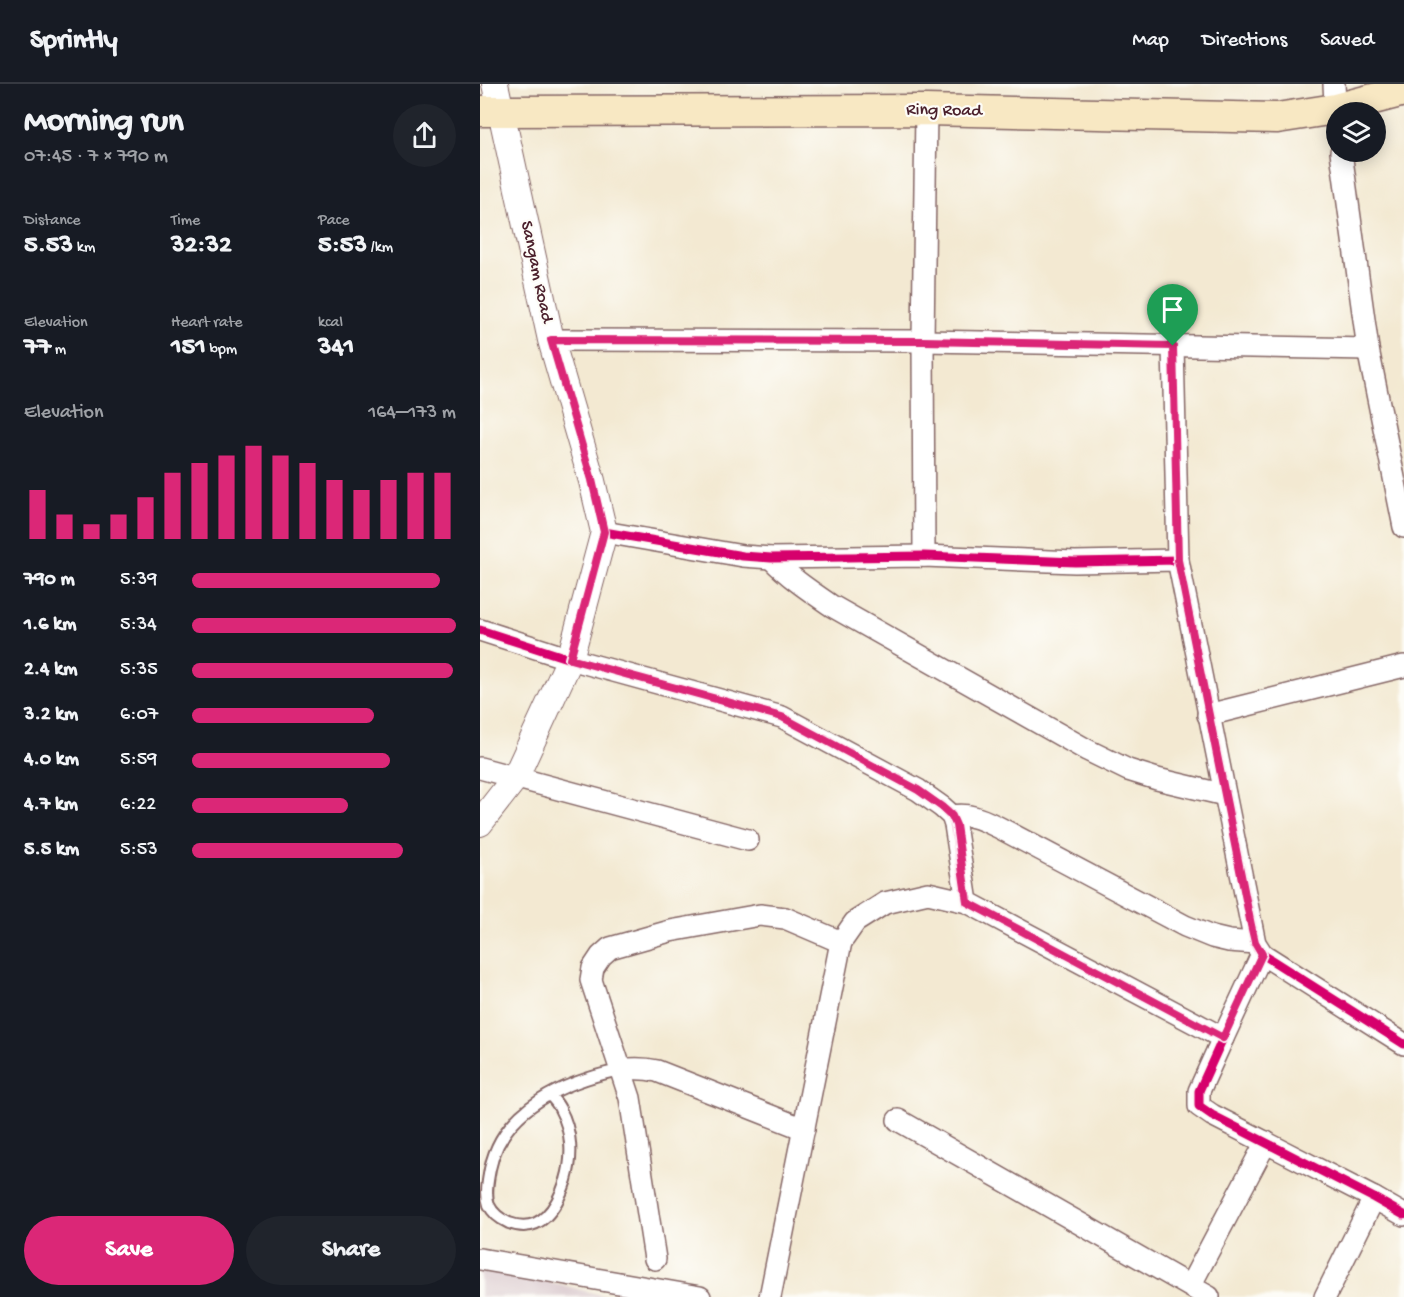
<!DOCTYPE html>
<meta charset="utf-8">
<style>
body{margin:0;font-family:"Gochi Hand",sans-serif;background:#20242c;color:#f1f3f6;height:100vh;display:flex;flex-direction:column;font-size:22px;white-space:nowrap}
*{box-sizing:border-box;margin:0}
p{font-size:20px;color:#9ea1a6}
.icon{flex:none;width:33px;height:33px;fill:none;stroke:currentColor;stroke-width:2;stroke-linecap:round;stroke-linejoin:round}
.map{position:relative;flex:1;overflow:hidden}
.side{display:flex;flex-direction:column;background:#171b24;width:480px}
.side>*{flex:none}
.tools{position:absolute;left:846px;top:18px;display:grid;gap:12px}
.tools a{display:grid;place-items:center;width:60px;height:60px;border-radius:50%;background:#171b24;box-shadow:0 3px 15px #0003;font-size:30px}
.pin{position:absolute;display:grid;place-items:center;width:51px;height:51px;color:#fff;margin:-62px -26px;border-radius:50% 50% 50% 0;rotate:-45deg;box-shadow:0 0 6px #0007}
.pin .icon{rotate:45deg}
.round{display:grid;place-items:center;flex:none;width:63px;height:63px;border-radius:32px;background:#20242c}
.overview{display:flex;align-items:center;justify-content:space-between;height:102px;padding:0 24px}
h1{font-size:33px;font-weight:700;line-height:45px}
.stats{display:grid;grid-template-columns:repeat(3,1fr);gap:9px;height:102px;padding:6px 24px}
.stats div{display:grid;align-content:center}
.stats b{font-size:26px;font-weight:700}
.stats small{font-size:16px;font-weight:400}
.stats p{font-size:16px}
.chart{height:168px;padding:12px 24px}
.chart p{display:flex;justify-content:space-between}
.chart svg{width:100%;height:108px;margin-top:6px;stroke:#db2777;stroke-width:6}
.button{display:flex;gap:12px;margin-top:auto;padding:12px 24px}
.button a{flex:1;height:69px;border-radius:36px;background:#db2777;color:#fff;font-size:24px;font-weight:700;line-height:69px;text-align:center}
.button a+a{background:#20242c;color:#f1f3f6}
ul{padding:0 24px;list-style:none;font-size:20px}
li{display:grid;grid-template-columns:96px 72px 1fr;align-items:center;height:45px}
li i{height:15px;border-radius:8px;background:#db2777}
header{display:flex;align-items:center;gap:36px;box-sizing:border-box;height:84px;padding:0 30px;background:#171b24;border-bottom:2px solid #363941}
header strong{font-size:28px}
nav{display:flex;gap:33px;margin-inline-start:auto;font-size:21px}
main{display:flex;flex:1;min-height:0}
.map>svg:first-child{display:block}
.industrial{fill:#d2bec5}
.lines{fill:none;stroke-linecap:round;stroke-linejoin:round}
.service-casing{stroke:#856665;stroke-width:14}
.minor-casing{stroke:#856665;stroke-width:24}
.tertiary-casing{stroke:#856665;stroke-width:28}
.secondary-casing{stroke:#856665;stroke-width:33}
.service{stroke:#fff;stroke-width:10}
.minor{stroke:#fff;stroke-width:21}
.tertiary{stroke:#fff;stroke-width:26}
.secondary{stroke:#f8e8c3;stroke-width:30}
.cycleway-casing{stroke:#fdfcf7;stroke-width:13}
.cycleway{stroke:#d6006c;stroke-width:9}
.route-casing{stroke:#fff;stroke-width:12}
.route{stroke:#db2777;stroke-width:8}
.labels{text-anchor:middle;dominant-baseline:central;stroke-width:4.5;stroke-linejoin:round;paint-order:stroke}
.street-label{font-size:18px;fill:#4a1f2b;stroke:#fdfcf7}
</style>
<header>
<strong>Sprintly</strong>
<nav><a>Map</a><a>Directions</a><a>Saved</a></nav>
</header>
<main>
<section class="side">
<div class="overview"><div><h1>Morning run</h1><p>07:45 · 7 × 790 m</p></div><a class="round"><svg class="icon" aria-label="share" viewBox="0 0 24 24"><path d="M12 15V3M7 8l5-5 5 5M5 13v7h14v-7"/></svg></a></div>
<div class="stats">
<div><p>Distance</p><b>5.53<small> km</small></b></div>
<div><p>Time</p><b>32:32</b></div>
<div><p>Pace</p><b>5:53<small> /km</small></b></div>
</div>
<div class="stats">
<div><p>Elevation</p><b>77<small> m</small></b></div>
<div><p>Heart rate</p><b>151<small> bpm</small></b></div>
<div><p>kcal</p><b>341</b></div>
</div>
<div class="chart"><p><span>Elevation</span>164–173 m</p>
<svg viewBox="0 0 160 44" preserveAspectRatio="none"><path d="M5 44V24M15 44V34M25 44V38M35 44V34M45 44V27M55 44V17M65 44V13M75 44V10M85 44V6M95 44V10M105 44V13M115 44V20M125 44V24M135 44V20M145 44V17M155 44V17"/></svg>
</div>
<ul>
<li><b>790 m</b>5:39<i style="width:94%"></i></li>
<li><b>1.6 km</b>5:34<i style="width:100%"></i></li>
<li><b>2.4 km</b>5:35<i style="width:99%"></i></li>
<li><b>3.2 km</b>6:07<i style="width:69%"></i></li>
<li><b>4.0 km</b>5:59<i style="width:75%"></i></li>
<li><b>4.7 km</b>6:22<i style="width:59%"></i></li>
<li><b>5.5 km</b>5:53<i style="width:80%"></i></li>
</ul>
<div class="button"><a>Save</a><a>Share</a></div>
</section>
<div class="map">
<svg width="924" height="1213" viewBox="0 0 924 1213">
<rect width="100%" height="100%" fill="#fdfcf7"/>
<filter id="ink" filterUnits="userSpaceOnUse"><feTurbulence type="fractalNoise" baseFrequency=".0167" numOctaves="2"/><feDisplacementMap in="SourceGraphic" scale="12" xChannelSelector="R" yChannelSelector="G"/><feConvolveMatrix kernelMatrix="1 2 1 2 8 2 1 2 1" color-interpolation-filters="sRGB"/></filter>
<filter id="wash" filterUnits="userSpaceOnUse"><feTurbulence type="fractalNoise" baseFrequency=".008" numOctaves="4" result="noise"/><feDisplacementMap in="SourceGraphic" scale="24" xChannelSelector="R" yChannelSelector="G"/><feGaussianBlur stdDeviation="1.35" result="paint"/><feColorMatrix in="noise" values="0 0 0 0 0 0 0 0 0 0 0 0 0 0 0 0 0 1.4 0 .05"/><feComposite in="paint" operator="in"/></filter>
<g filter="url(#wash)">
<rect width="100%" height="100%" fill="#f3e9d2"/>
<polygon class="industrial" points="0,1179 128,1213 0,1213"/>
</g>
<g filter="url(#ink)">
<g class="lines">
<g class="service-casing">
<path id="service" d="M70,1011C73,1015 78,1020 80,1025C92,1047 93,1073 86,1096C77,1123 61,1151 29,1139C20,1135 13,1130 9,1121C5,1110 8,1096 10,1085C22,1024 86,997 140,986"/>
</g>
<g class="minor-casing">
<g id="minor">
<polyline points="854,0 856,38"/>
<polyline points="861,68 888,265 924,443"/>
<polyline points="71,256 443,257 888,265"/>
<polyline points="693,262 698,476"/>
<polyline points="124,448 263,472 291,474 444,472 595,478 698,476 775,859 782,870 924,960"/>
<polyline points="444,472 443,257 446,26"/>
<path d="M291,474C309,493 330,507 352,522L607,666L648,686L677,695L745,711"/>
<polyline points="0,546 90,575 302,633 438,706 462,723 472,732 475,741 487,818 743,954 719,1007 719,1022 732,1031 894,1114 924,1131"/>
<polyline points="728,631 924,582"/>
<polyline points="0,684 268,756"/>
<path d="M472,732C491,729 503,736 520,744L705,842L732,853L749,857L775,859"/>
<polyline points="743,954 782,870"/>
<path d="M140,986C154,984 164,984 177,987L324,1045"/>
<polyline points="418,1036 729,1213"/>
<polyline points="0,1175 220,1213"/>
<polyline points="175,1175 150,1014 111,896 113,884 121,872 130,864 190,847 280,831 305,834 361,858"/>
<polyline points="710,1202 786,1058"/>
<polyline points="290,1213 361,858 375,838 405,819 448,809 487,818"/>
<polyline points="845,1213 894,1114"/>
</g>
</g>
<g class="tertiary-casing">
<polyline id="tertiary" points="0,739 35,694 90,575 124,448 112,397 71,256 15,0"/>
</g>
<g class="secondary-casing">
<polyline id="secondary" points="0,27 446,26 797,34 855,25 924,7"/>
</g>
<use href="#service" class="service"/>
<use href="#minor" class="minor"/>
<use href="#tertiary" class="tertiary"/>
<use href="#secondary" class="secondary"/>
<g class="cycleway-casing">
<g id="cycleway">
<polyline points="124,448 263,472 291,474 444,472 595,478 698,476 775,859 782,870 924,960"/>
<polyline points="0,546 90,575 302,633 438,706 462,723 472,732 475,741 487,818 743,954 719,1007 719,1022 732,1031 894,1114 924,1131"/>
</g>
</g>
<use href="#cycleway" class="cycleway"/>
</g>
</g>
<g class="lines" filter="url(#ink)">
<g class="route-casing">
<polygon id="route" points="71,256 443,257 693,262 698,476 771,841 775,858 782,870 743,954 487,818 476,741 472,732 462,723 438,706 302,633 90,575 124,448 112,396"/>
</g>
<use href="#route" class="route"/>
</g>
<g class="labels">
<g class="street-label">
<text transform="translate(464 27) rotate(1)">Ring Road</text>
<text transform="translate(56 188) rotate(78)">Sangam Road</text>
</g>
</g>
</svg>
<div class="tools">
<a><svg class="icon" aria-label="layers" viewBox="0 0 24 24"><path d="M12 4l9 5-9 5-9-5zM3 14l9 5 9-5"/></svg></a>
</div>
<div class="pin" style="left:693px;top:262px;background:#1e9e55"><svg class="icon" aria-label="arrive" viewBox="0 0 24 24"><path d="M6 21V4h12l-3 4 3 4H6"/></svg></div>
</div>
</main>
